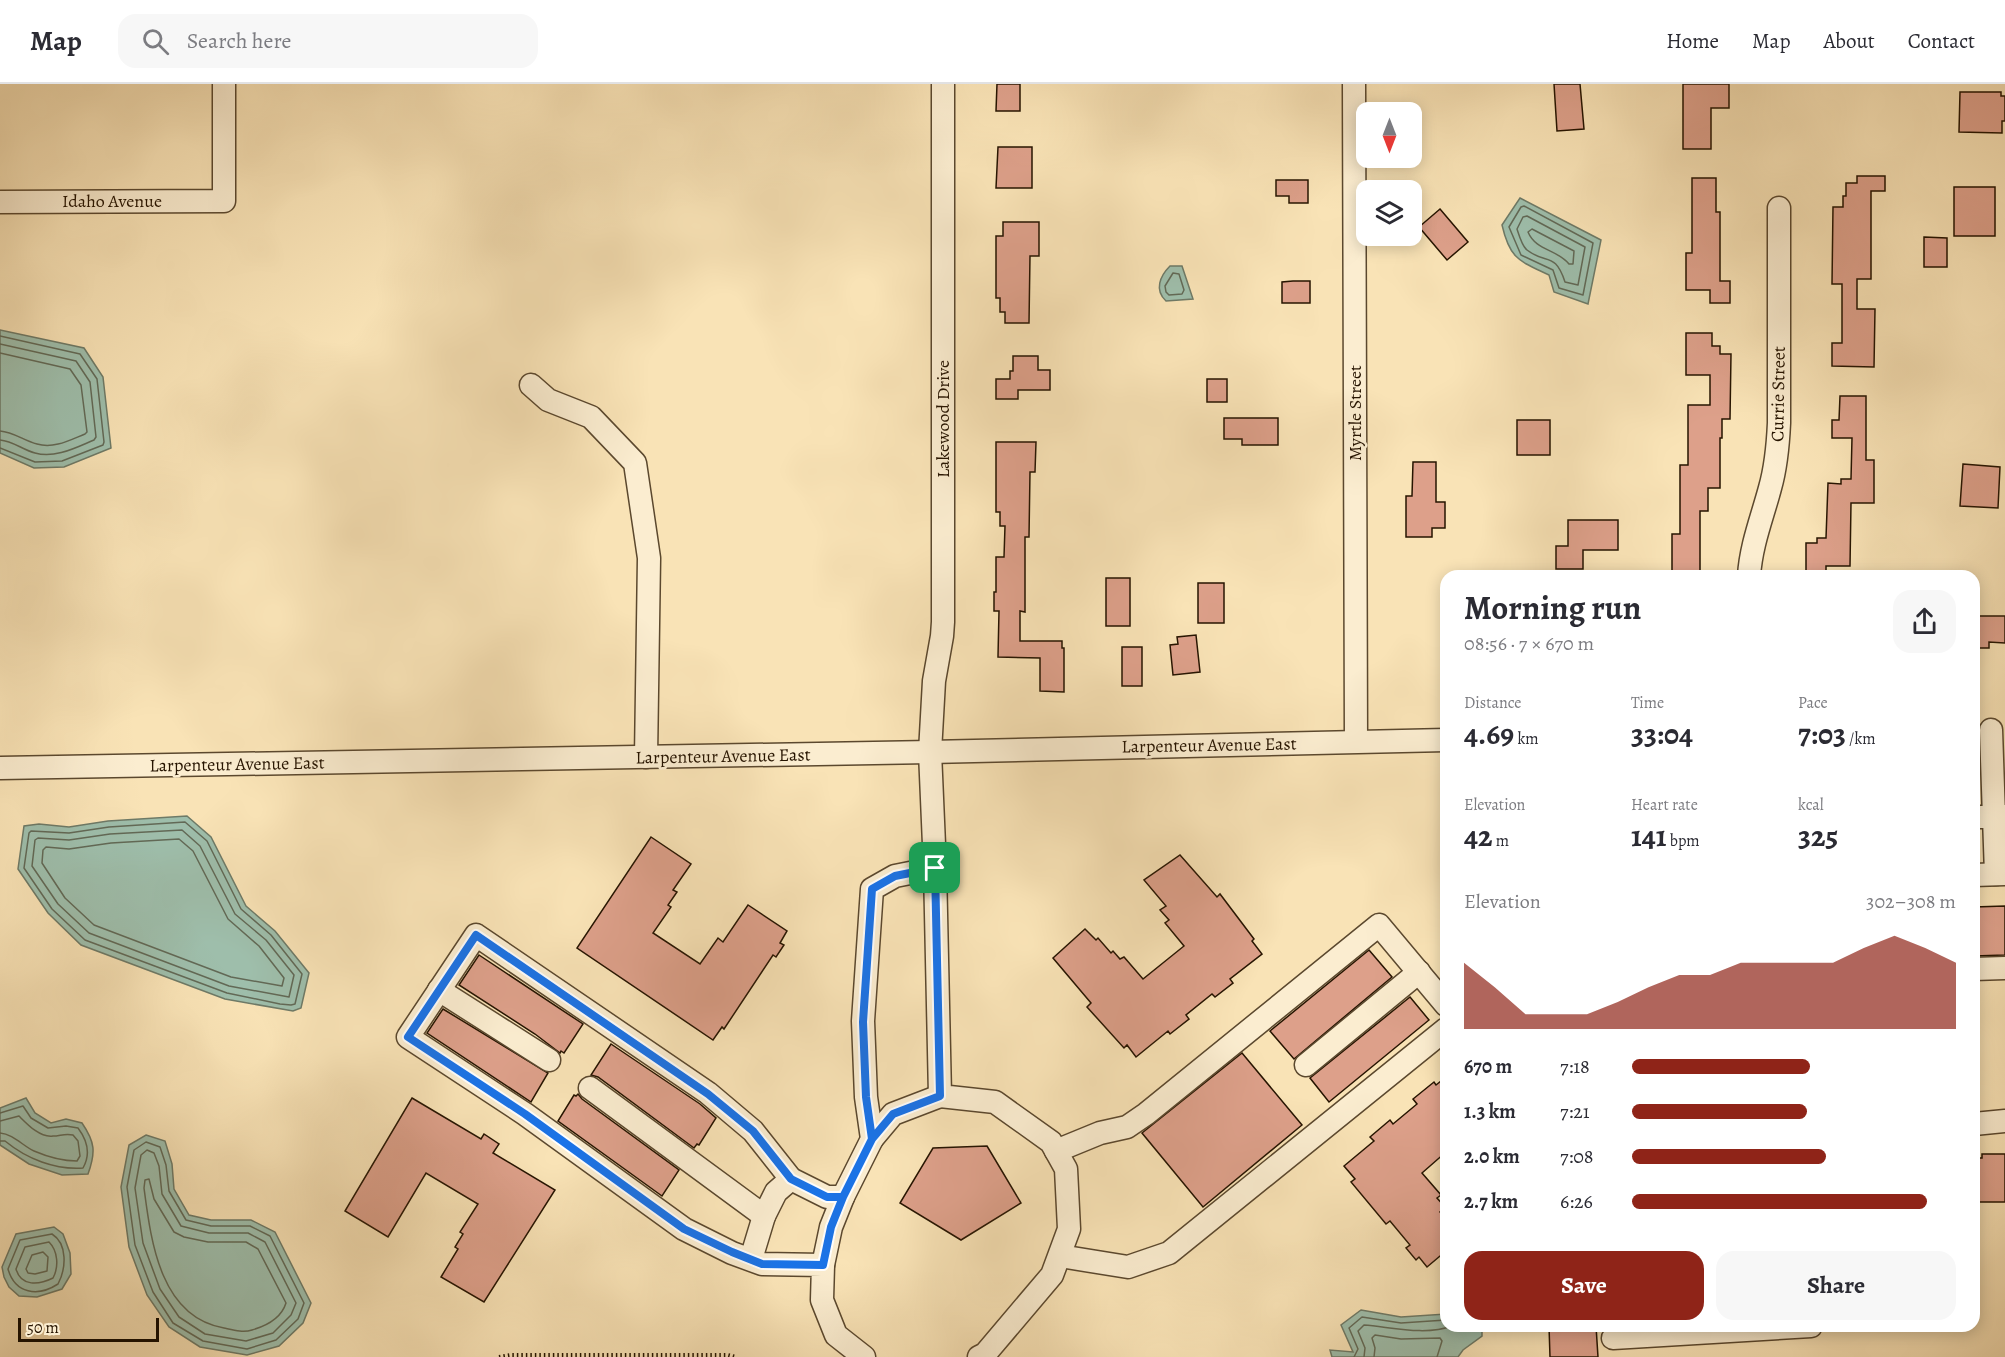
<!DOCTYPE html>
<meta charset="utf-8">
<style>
body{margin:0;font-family:Alegreya,serif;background:#f7f7f7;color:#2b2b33;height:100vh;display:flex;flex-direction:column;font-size:22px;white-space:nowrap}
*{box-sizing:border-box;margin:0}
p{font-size:20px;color:#7c7c81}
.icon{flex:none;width:33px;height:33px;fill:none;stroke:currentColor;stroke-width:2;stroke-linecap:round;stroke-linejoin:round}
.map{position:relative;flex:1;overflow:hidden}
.drawer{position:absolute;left:1440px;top:486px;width:540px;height:762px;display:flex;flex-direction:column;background:#fff;border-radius:18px;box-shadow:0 3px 15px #0003}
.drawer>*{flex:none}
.needle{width:39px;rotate:180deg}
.fabs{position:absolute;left:1356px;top:18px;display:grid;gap:12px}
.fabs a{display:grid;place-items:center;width:66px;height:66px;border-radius:12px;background:#fff;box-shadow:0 3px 15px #0003;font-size:30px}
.scale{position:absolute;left:18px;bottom:15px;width:141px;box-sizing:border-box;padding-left:6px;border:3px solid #261400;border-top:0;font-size:16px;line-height:21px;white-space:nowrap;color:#261400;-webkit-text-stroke:4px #fbedd0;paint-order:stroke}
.pin{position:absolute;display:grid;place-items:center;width:51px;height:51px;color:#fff;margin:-26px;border-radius:12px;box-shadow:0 3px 9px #0006}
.round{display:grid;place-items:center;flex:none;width:63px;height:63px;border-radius:18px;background:#f7f7f7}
.summary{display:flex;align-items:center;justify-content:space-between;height:102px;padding:0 24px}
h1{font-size:33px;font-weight:700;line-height:45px}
.stats{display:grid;grid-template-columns:repeat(3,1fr);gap:9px;height:102px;padding:6px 24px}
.stats div{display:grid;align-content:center}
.stats b{font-size:30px;font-weight:700}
.stats small{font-size:16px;font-weight:400}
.stats p{font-size:16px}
.chart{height:168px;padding:12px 24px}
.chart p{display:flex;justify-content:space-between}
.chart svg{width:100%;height:108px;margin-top:6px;fill:#8f2418;opacity:.7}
.button{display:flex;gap:12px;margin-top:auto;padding:12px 24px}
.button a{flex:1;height:69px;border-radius:18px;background:#8f2418;color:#fff;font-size:24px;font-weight:700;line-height:69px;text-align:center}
.button a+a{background:#f7f7f7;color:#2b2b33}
ul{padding:0 24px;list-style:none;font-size:20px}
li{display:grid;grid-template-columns:96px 72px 1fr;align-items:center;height:45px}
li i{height:15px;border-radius:8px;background:#8f2418}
header{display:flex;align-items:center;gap:36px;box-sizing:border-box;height:84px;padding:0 30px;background:#fff;border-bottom:2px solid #e1e1e2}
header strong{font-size:28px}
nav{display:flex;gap:33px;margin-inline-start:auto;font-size:21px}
.search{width:420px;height:54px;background:#f7f7f7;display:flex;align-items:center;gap:15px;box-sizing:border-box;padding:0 21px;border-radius:18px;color:#7c7c81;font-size:22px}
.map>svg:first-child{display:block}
.water{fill:#9ebeab;stroke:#6e7a67;stroke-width:1.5}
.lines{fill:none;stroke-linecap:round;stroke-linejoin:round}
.shore{stroke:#626956;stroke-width:1.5}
.building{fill:#dda08a;stroke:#261400;stroke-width:1.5}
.minor-casing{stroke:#5b482e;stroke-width:25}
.path{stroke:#261400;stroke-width:4;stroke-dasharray:1.5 3;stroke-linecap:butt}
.minor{stroke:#fbedd0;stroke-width:22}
.route-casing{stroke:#fff;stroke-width:12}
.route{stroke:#1a73e8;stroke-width:8}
.labels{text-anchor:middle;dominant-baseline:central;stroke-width:5;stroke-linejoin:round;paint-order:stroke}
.street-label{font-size:18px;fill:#261400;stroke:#fbedd0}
</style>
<header>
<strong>Map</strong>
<div class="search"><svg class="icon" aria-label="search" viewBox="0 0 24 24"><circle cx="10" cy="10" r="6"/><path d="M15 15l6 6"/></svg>Search here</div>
<nav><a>Home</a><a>Map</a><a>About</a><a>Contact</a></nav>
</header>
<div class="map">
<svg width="2005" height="1273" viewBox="0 0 2005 1273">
<rect width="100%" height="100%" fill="#f9e3b6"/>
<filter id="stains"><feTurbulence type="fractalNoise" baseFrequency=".00333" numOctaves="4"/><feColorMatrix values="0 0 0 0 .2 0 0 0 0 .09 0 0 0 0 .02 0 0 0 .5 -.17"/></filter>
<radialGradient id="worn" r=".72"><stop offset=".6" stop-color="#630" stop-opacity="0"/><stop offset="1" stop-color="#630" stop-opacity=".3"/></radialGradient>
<g class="water">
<path d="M1520,114L1601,156L1588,220L1554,208L1549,191C1520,177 1510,176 1502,141Z"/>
<path d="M1170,182H1182L1193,215L1166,217C1154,206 1160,192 1170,182Z"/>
<polygon points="0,246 84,264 103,293 111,364 64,383 34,384 0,369"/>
<polygon points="187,732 211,753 246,822 275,847 309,889 301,924 293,927 225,915 81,861 48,829 18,785 24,742 39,740 69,743 108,737"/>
<path d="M26,1014L35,1029L51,1039L66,1035L82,1039C95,1058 96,1068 88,1090L62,1091L29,1080L0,1061V1024Z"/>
<polygon points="146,1051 165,1057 172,1080 174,1105 189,1131 211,1136 251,1136 275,1148 311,1219 303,1239 279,1262 247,1271 200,1263 169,1243 147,1211 129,1163 121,1103 129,1061"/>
<polygon points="54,1143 63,1150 70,1169 71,1190 62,1205 37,1213 19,1212 9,1203 4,1193 2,1183 16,1150"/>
<polygon points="1361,1226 1401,1233 1446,1230 1446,1242 1482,1242 1482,1252 1463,1266 1458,1273 1332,1273 1330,1266 1353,1268 1341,1241"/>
</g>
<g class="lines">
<g class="shore">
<polygon points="1524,122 1593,159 1583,211 1559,204 1553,186 1521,171 1509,143 1521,123"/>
<path d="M1527,132L1585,163L1578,201L1565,198C1555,167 1546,181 1527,166C1522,162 1519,151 1517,145L1523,133Z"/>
<path d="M1532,145L1574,167L1573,180H1569C1557,165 1536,167 1528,148Z"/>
<polygon points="1173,189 1179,190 1184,206 1182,210 1169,211 1166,208 1165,202"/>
<polyline points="0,252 80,270 97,295 104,358 103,361 62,377 35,378 0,364"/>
<path d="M0,260L76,277L90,298L96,353L94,356C77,363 55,375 35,369C23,366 13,357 0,356"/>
<path d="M0,269L70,285L81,301L87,348L85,350C70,356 54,365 37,360C24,357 14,348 0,347"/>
<polygon points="185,738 207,757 241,825 271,851 302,890 295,920 291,921 280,920 227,909 85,856 52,825 24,784 29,749 31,747 69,749 109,743"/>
<polygon points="182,746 200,762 235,830 266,856 294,891 289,913 229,902 89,849 58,820 32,782 35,756 38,754 69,756 110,750"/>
<polygon points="179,755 193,767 228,835 259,862 284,894 282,902 231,893 94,841 65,814 42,779 43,766 46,763 69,765 111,759"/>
<path d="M0,1029L23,1022L31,1034L48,1044L66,1042L78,1044C87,1056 91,1070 83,1084C55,1086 27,1075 5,1057H0"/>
<path d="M0,1037L19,1032C27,1040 40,1054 53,1052C60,1052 65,1049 73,1051L78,1057L80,1072L77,1077C63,1077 48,1073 34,1067C23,1062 13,1050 0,1049"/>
<polygon points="146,1058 160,1063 166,1081 169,1107 186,1136 211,1142 250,1142 270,1152 304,1219 298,1235 276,1256 247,1265 203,1257 173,1239 153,1208 135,1161 127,1103 134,1066"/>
<polygon points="147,1066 154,1069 159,1082 162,1110 181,1142 209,1149 248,1149 265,1158 296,1219 291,1231 273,1249 246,1257 205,1250 179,1233 160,1205 143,1159 135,1104 141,1071"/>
<path d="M149,1095L154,1115L174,1148L184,1153L208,1158H246L258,1165L286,1219C281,1235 266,1242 252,1246C243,1249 233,1246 224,1244C160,1233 151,1157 144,1104L145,1096Z"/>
<path d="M52,1150C68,1160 66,1185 58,1200C38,1213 15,1210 8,1185L20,1156Z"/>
<path d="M49,1158C58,1167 59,1183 53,1194C39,1201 21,1203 16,1185L25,1163Z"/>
<polygon points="43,1168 48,1173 47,1187 35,1190 28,1189 26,1185 32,1171"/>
<polyline points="1354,1273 1358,1265 1349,1244 1362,1233 1401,1239 1446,1236"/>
<path d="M1364,1273L1365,1264L1358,1247L1364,1241C1391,1243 1425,1252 1452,1242"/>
<polyline points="1374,1273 1375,1264 1372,1254 1375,1251 1401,1255 1440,1254 1442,1257 1437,1273"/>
</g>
</g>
<g class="building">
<polygon points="997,0 1020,0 1020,27 996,27"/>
<polygon points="1554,0 1580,0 1584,45 1557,47"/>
<polygon points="1683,0 1729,0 1729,24 1711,24 1711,65 1683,65"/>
<polygon points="1960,8 2001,8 2001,12 2005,12 2005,37 2002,37 2002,49 1959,48"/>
<polygon points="998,63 1032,63 1032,104 996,104"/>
<polygon points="1857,92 1885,92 1885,107 1871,107 1871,195 1857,195 1857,225 1875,225 1874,283 1832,282 1832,259 1842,259 1842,200 1832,200 1833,123 1843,123 1843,112 1846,112 1846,99 1857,99"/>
<polygon points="1692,94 1716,94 1716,128 1720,128 1720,197 1730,197 1730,219 1710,219 1710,206 1686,206 1686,169 1692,169"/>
<polygon points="1276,96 1308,96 1308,119 1289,119 1289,112 1276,112"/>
<rect x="1954" y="103" width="41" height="49"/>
<polygon points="1440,125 1468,158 1447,176 1419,143"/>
<polygon points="1003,138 1039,138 1039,172 1030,172 1029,239 1005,239 1005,228 1000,228 1000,214 996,214 996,152 1003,152"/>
<polygon points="1924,153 1947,154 1947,183 1924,183"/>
<polygon points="1293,197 1310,197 1310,219 1282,219 1282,198"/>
<polygon points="1686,249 1712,249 1712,262 1720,262 1720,270 1731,270 1730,335 1722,335 1722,354 1720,354 1720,404 1708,404 1708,427 1700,427 1700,492 1672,492 1672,450 1680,450 1680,381 1688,381 1688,321 1710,321 1710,291 1686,291"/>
<polygon points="1013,272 1038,272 1038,286 1050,286 1050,306 1018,306 1018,315 996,315 996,295 1010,295 1010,287 1013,287"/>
<rect x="1207" y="295" width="20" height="23"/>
<polygon points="1840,312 1866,312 1866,376 1874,376 1874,419 1851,419 1850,482 1826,482 1826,492 1806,491 1806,459 1817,459 1817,454 1826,454 1828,399 1841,400 1841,395 1851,395 1852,354 1832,354 1832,336 1839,336"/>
<polygon points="1224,334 1278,334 1278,361 1242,361 1242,355 1224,355"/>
<rect x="1517" y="336" width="33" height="35"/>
<polygon points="996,358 1036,358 1035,388 1030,388 1029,453 1025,453 1025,528 1020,527 1020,557 1062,557 1062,564 1064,564 1064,608 1040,607 1040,574 998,573 999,527 994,527 994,508 996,508 996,473 1004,473 1005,442 1000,442 1000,428 996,428"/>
<polygon points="1413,378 1436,378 1436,418 1445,418 1445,444 1432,444 1432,453 1406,453 1406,412 1412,412"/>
<polygon points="1963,380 2000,383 1998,424 1960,422"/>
<polygon points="1568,436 1618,436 1618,466 1583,466 1583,485 1556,485 1556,462 1568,462"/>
<rect x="1106" y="494" width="24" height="48"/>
<rect x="1198" y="499" width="26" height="40"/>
<polygon points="1974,532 2005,532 2005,559 1989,558 1989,564 1974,564"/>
<polygon points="1196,551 1200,588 1173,591 1170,561 1178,560 1177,553"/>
<rect x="1122" y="563" width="20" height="39"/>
<polygon points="651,753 691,780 673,806 677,808 668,821 671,823 653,849 700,880 718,854 723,858 748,821 787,847 780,859 784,861 776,873 773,871 724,945 722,943 713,956 577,864"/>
<polygon points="1180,771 1217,813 1220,810 1254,855 1252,857 1262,870 1230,895 1233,899 1215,913 1212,910 1186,931 1189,935 1170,950 1168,947 1136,973 1127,961 1124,964 1087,923 1091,919 1053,874 1085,845 1096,856 1098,854 1111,869 1113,867 1120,875 1124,873 1143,895 1184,862 1165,839 1169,836 1160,826 1166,822 1144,796"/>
<polygon points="2005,822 2005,871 1974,872 1974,823"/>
<polygon points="1369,866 1392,893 1294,975 1270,947"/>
<polygon points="479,871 583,940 564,969 561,967 560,969 535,950 459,901"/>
<polygon points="1410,913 1429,936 1329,1018 1310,994"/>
<polygon points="443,925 548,989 531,1018 427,949"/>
<polygon points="611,960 700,1020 716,1034 699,1061 697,1060 694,1064 598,993 591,991"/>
<polygon points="1242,969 1302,1041 1203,1123 1142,1049"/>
<polygon points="1446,993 1446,1068 1422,1089 1441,1111 1437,1114 1446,1124 1440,1128 1446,1136 1446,1167 1427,1183 1419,1173 1416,1176 1406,1164 1410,1161 1390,1137 1386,1140 1351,1098 1355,1095 1344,1082 1374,1057 1370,1053 1390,1036 1393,1040 1417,1020 1413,1015 1434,998 1436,1001"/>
<polygon points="578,1010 582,1015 679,1086 662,1112 558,1037 574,1011 576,1012"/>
<polygon points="412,1014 481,1055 484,1050 499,1060 493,1069 555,1106 484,1218 441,1193 458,1165 455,1163 463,1150 460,1148 478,1120 426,1089 388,1153 345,1127"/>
<polygon points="987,1062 1021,1119 961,1156 900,1119 933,1064"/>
<polygon points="1982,1070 2005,1070 2005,1118 1974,1118 1974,1074 1982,1074"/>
<polygon points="1549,1242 1596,1242 1598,1273 1550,1273"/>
</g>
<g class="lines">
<g class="minor-casing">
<g id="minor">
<polyline points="943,0 943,538 942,552 934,597 930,668 935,784 940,1012 995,1018 1051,1058 1066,1085 1069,1145 1052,1191 985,1270 979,1273"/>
<polyline points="1354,0 1356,657"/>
<polyline points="0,118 224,117 224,0"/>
<polyline points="531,301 548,316 591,333 635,379 649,474 646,673"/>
<path d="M1749,492C1751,461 1762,434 1770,404C1776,383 1778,361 1779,339V124"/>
<polyline points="1991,646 1994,733 2005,732"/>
<polyline points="0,684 930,668 1446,656"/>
<polyline points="1974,733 1994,733 1996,790"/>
<polyline points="1974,791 2005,790"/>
<polyline points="1974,885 2005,884"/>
<polyline points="439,906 549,976"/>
<polyline points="1306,981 1419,888"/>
<polyline points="590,1004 764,1132"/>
<polyline points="1974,1040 2005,1037"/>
<polyline points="872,1055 893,1030 940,1012"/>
<polyline points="1056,1067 1100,1049 1127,1043 1146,1030 1379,841 1446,921"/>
<polyline points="1060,1172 1128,1183 1169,1169 1446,945"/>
<polyline points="751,1175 764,1132 776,1108 791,1095"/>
<polyline points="823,1181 831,1143 843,1113"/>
<polyline points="1613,1254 1811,1242"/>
<polyline points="864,1273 836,1251 822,1216 823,1181 762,1180 732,1169 684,1145 525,1030 408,953 476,851 708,1009 753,1047 791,1095 827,1113 843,1113 872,1055 866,1013 863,937 872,805 895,792 935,784"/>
</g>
</g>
<polyline class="path" points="499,1273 511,1271 728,1271 736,1273"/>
<use href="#minor" class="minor"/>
</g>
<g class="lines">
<g class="route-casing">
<polyline id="route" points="935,784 940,1012 893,1030 872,1055 843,1113 831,1143 823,1181 762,1180 732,1168 684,1145 525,1030 408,953 476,851 708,1010 753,1047 791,1095 827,1113 843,1113 872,1055 866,1013 863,938 872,805 895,792 935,784"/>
</g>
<use href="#route" class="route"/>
</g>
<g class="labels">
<g class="street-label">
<text x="112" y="117">Idaho Avenue</text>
<text transform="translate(1778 310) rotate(-89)">Currie Street</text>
<text transform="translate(1355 329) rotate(-90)">Myrtle Street</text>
<text transform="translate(943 335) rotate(-90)">Lakewood Drive</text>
<text transform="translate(1209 661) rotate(-1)">Larpenteur Avenue East</text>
<text transform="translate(723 672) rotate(-1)">Larpenteur Avenue East</text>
<text transform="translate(237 680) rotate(-1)">Larpenteur Avenue East</text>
</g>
</g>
<rect width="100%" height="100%" filter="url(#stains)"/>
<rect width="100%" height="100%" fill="url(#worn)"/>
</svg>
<div class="fabs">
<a><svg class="needle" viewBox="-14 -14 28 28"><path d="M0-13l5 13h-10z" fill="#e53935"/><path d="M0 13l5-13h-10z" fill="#7c7c81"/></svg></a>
<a><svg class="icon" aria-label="layers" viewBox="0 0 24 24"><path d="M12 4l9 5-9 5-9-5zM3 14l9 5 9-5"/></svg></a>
</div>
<div class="scale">50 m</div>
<div class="pin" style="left:935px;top:784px;background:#1e9e55"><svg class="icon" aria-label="arrive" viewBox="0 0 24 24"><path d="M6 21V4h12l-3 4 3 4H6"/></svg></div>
<section class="drawer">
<div class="summary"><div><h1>Morning run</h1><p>08:56 · 7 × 670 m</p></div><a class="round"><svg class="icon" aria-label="share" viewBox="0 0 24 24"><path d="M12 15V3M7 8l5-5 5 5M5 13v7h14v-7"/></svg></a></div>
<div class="stats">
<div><p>Distance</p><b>4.69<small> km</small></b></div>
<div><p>Time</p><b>33:04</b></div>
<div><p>Pace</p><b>7:03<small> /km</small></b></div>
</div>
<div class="stats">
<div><p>Elevation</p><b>42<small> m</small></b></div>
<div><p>Heart rate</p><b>141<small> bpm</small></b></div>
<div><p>kcal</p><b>325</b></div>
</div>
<div class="chart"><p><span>Elevation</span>302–308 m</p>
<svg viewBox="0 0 160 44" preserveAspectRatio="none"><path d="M0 44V17L10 27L20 38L30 38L40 38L50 33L60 27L70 22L80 22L90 17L100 17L110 17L120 17L130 11L140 6L150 11L160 17V44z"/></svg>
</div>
<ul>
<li><b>670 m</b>7:18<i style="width:55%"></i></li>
<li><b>1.3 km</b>7:21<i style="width:54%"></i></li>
<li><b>2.0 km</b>7:08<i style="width:60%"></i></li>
<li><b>2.7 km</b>6:26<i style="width:91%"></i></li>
</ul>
<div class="button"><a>Save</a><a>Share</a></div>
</section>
</div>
